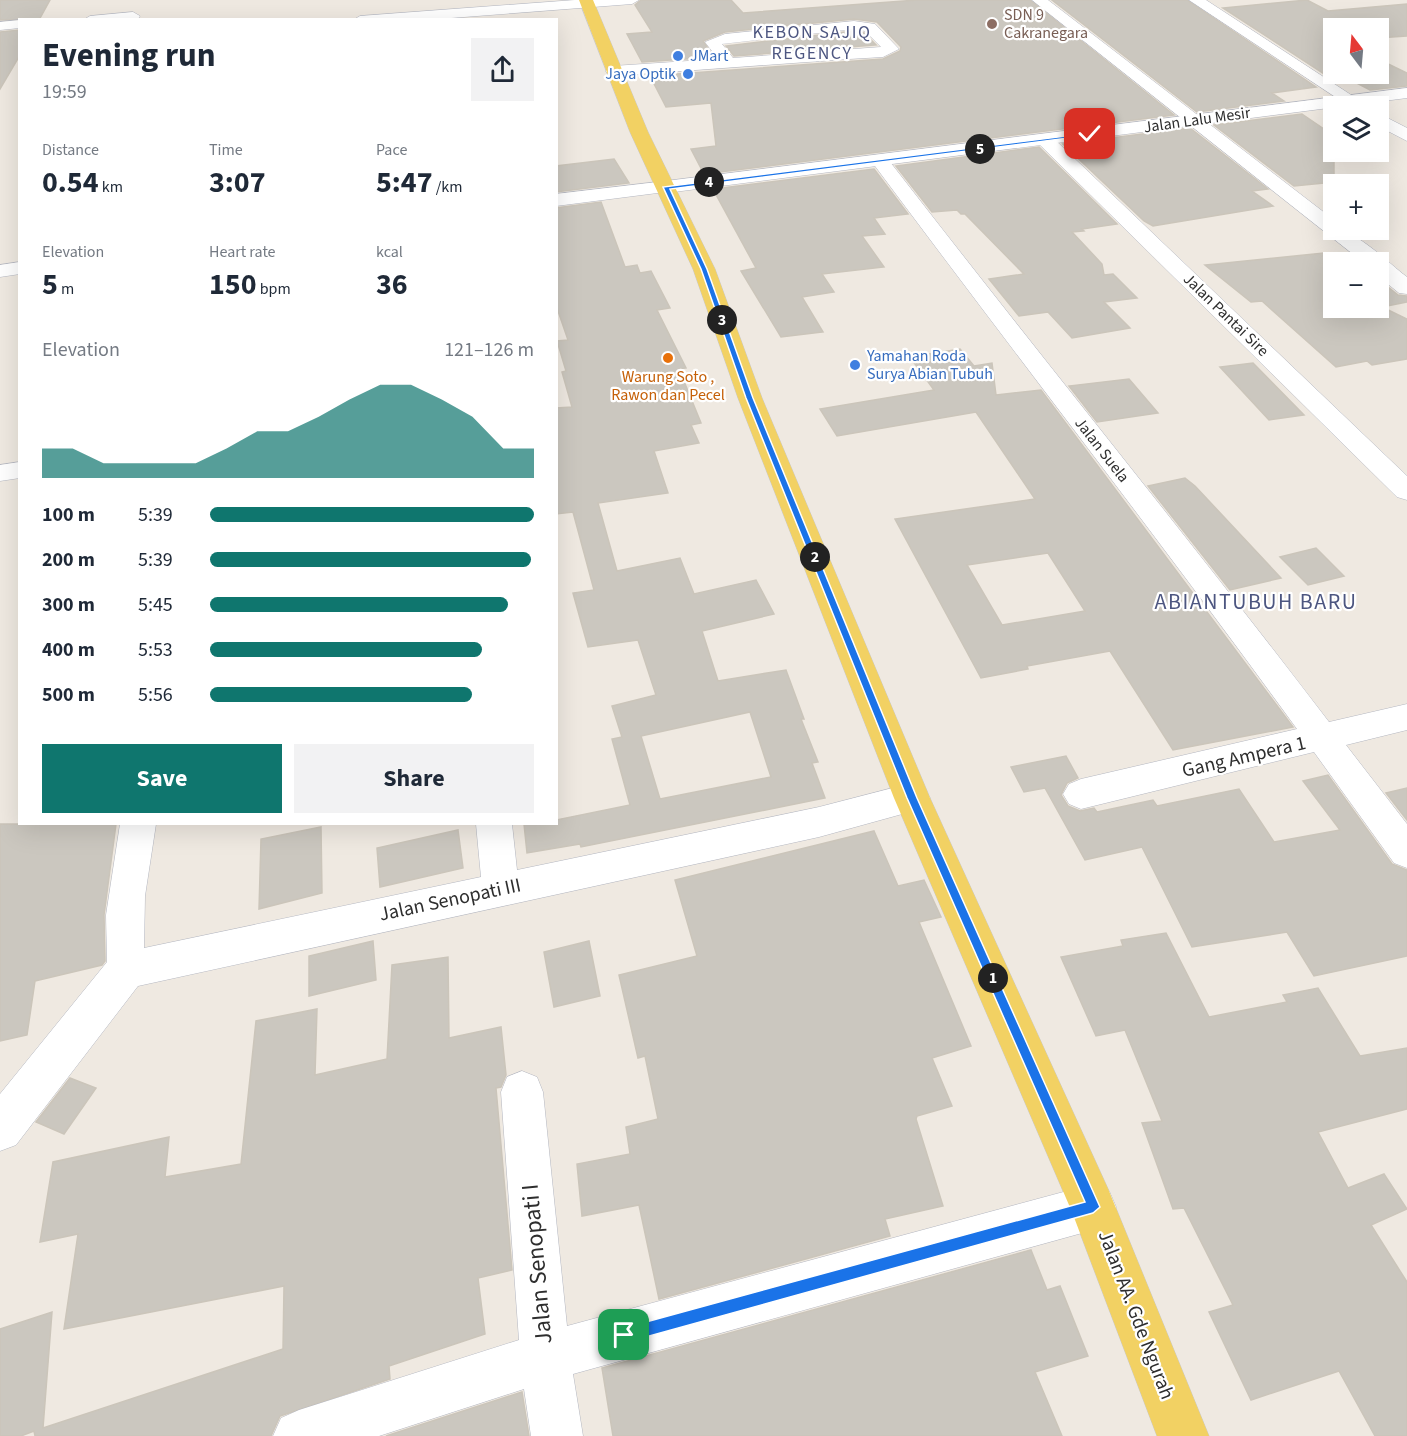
<!DOCTYPE html>
<meta charset="utf-8">
<style>
body{margin:0;font-family:"Source Sans 3",sans-serif;background:#f2f2f3;color:#1f2937;height:100vh;display:flex;flex-direction:column;font-size:22px;white-space:nowrap}
*{box-sizing:border-box;margin:0}
p{font-size:20px;color:#747a83}
.icon{flex:none;width:33px;height:33px;fill:none;stroke:currentColor;stroke-width:2;stroke-linecap:round;stroke-linejoin:round}
.map{position:relative;flex:1;overflow:hidden}
.panel{position:absolute;left:18px;top:18px;width:540px;height:807px;display:flex;flex-direction:column;background:#fff;border-radius:0px;box-shadow:0 6px 24px #0002}
.panel>*{flex:none}
.needle{width:39px;rotate:344deg}
.fabs{position:absolute;left:1323px;top:18px;display:grid;gap:12px}
.fabs a{display:grid;place-items:center;width:66px;height:66px;border-radius:0px;background:#fff;box-shadow:0 6px 24px #0002;font-size:30px}
.pin{position:absolute;display:grid;place-items:center;width:51px;height:51px;color:#fff;margin:-26px;border-radius:12px;box-shadow:0 3px 9px #0006}
.km{position:absolute;width:30px;height:30px;margin:-15px;border-radius:50%;background:#222;color:#fff;font-size:16px;line-height:30px;text-align:center}
.round{display:grid;place-items:center;flex:none;width:63px;height:63px;border-radius:0px;background:#f2f2f3}
.headline{display:flex;align-items:center;justify-content:space-between;height:102px;padding:0 24px}
h1{font-size:33px;font-weight:700;line-height:45px}
.figures{display:grid;grid-template-columns:repeat(3,1fr);gap:9px;height:102px;padding:6px 24px}
.figures div{display:grid;align-content:center}
.figures b{font-size:30px;font-weight:700}
.figures small{font-size:16px;font-weight:400}
.figures p{font-size:16px}
.chart{height:168px;padding:12px 24px}
.chart p{display:flex;justify-content:space-between}
.chart svg{width:100%;height:108px;margin-top:6px;fill:#0f766e;opacity:.7}
.button{display:flex;gap:12px;margin-top:auto;padding:12px 24px}
.button a{flex:1;height:69px;border-radius:0px;background:#0f766e;color:#fff;font-size:24px;font-weight:700;line-height:69px;text-align:center}
.button a+a{background:#f2f2f3;color:#1f2937}
ul{padding:0 24px;list-style:none;font-size:20px}
li{display:grid;grid-template-columns:96px 72px 1fr;align-items:center;height:45px}
li i{height:15px;border-radius:8px;background:#0f766e}
.map>svg:first-child{display:block}
.building{fill:#cbc7bf;stroke:#cbc5ba;stroke-width:1.5;fill-rule:evenodd}
.lines{fill:none;stroke-linecap:round;stroke-linejoin:round}
.street-casing{stroke:#b4b7c1;stroke-width:1}
.secondary-casing{stroke:#b4b7c1;stroke-width:1}
.primary-casing{stroke:#c9c9c9;stroke-width:1}
.street{fill:#fff;fill-rule:evenodd}
.secondary{fill:#fff;fill-rule:evenodd}
.primary{fill:#f2d163;fill-rule:evenodd}
.route{fill:#1a73e8;stroke:#fff;stroke-width:1.5}
.education-dot{fill:#8d6e63;stroke:#fff;stroke-width:2}
.shop-dot{fill:#3f7fe0;stroke:#fff;stroke-width:2}
.food-dot{fill:#e8710a;stroke:#fff;stroke-width:2}
.labels{text-anchor:middle;dominant-baseline:central;stroke-width:4.5;stroke-linejoin:round;paint-order:stroke}
.far-education-label{font-size:16px;fill:#785e54;stroke:#fff;text-anchor:start}
.far-shop-label{font-size:16px;fill:#366cbe;stroke:#fff;text-anchor:start}
.far-street-label{font-size:16px;fill:#2e2e2e;stroke:#fff}
.far-food-label{font-size:16px;fill:#c56008;stroke:#fff}
.far-neighbourhood-label{font-size:18px;letter-spacing:1.5px;fill:#4d5680;stroke:#fff}
.street-label{font-size:20px;fill:#2e2e2e;stroke:#fff}
.quarter-label{font-size:22px;letter-spacing:1.5px;fill:#4d5680;stroke:#fff}
.near-street-label{font-size:24px;fill:#2e2e2e;stroke:#fff}
</style>
<div class="map">
<svg width="1407" height="1436" viewBox="0 0 1407 1436">
<rect width="100%" height="100%" fill="#efe9e1"/>
<g class="building">
<polygon points="0,0 50,0 39,20 0,20"/>
<polygon points="641,0 731,0 743,13 917,0 1030,0 1174,115 704,174 691,149 716,146 711,103 666,107 650,76 883,59 900,51 901,47 877,22 854,19 725,32 703,41 714,57 642,62 627,34 652,32 635,5"/>
<polygon points="1052,0 1187,0 1316,87 1272,93 1284,101 1197,112"/>
<polygon points="1307,0 1328,11 1407,4 1407,36 1378,38 1378,28 1334,28 1334,74 1378,74 1378,59 1407,73 1407,86 1370,90 1353,81 1338,83 1223,8"/>
<polygon points="20,30 20,55 0,89 0,32"/>
<polygon points="854,31 864,33 876,45 734,56 726,46"/>
<polygon points="1302,114 1334,136 1334,182 1294,186 1214,125"/>
<polygon points="1190,128 1268,189 1252,191 1273,206 1153,226 1144,221 1063,144"/>
<polygon points="1039,147 1117,224 1082,229 1084,231 1072,232 1102,264 1104,275 1113,274 1137,298 1104,302 1130,328 1072,338 1048,312 1019,316 989,279 1024,274 965,214 961,214 957,210 932,212 896,166"/>
<polygon points="614,159 629,183 556,192 556,166"/>
<polygon points="874,169 908,214 874,218 885,234 862,236 884,267 822,274 834,292 802,297 823,332 781,337 741,271 756,268 713,189"/>
<path d="M601,202L625,267L637,265L640,273L651,271L670,308L657,310L686,368L679,369L701,423L691,425L699,443L654,451L668,493L598,503L617,571L680,558L694,594L756,580L774,614L702,631L718,681L786,670L804,719H801L818,762L812,763L825,798L581,847L580,844L527,853L524,824H556V820L630,805L612,739L622,737L612,706L656,695L638,640L588,647L573,593L594,590L573,512L556,514V408L572,407L562,372L566,371L557,341L568,340L556,305V208ZM750,712L771,777L660,799L641,736Z"/>
<polygon points="1324,253 1336,262 1334,262 1334,308 1378,308 1378,279 1398,295 1407,296 1407,302 1382,307 1407,319 1407,359 1372,365 1367,361 1336,367 1262,301 1251,302 1205,265"/>
<path d="M960,349L974,366L992,363L996,395L1041,390L1293,727L1173,750L1110,651L1027,666L1028,669L981,678L895,519L1035,499L976,412L837,436L820,409L934,390L910,357ZM1048,553L1085,611L1002,625L967,565Z"/>
<polygon points="1253,363 1304,415 1269,420 1220,367"/>
<polygon points="1129,379 1158,413 1097,422 1069,386"/>
<polygon points="1185,478 1195,486 1281,578 1230,590 1148,486"/>
<polygon points="1316,548 1344,576 1308,585 1280,557"/>
<polygon points="1066,756 1078,778 1067,783 1061,795 1068,806 1080,811 1094,808 1097,812 1153,800 1157,806 1239,789 1274,842 1340,830 1303,781 1328,775 1392,864 1407,870 1407,956 1314,976 1287,932 1192,947 1142,847 1085,860 1045,788 1024,792 1011,767"/>
<polygon points="1407,788 1407,820 1386,793"/>
<polygon points="0,824 116,824 104,915 105,961 102,965 35,981 27,1035 0,1041"/>
<polygon points="321,827 322,893 259,909 261,839"/>
<polygon points="458,830 463,868 380,887 377,848"/>
<polygon points="874,831 898,886 924,880 941,917 919,922 971,1046 932,1058 952,1106 917,1116 916,1119 943,1206 885,1219 890,1236 659,1299 639,1205 582,1216 577,1164 630,1154 626,1127 658,1119 645,1056 638,1058 619,975 697,956 675,880"/>
<polygon points="1166,933 1209,1017 1287,1002 1283,995 1318,988 1360,1056 1407,1048 1407,1109 1318,1132 1348,1188 1384,1174 1407,1209 1371,1225 1407,1282 1407,1436 1375,1436 1339,1371 1251,1400 1209,1312 1233,1305 1184,1208 1173,1209 1142,1123 1162,1121 1125,1030 1096,1036 1061,957 1123,946 1121,940"/>
<polygon points="373,941 376,980 309,996 309,956"/>
<polygon points="589,941 600,996 554,1007 544,952"/>
<polygon points="448,957 449,1038 501,1027 506,1075 501,1087 496,1088 512,1270 478,1278 485,1334 389,1366 390,1379 280,1416 271,1436 35,1436 34,1431 21,1436 0,1436 0,1329 52,1312 43,1428 283,1349 284,1286 64,1329 78,1234 40,1242 53,1162 169,1137 165,1177 241,1164 256,1021 317,1009 315,1075 387,1059 392,965"/>
<polygon points="70,1078 96,1088 64,1134 36,1122"/>
<polygon points="1031,1250 1047,1290 1060,1286 1088,1356 1035,1372 1062,1436 613,1436 602,1368"/>
<polygon points="522,1392 529,1436 386,1436"/>
</g>
<g class="lines">
<g class="street-casing">
<g id="street">
<polygon points="575,0 639,0 632,4 425,20 353,20 360,16"/>
<path d="M1032,0H1048L1334,220V230C1357,230 1388,263 1407,277V294L1399,293L1378,276V262H1363Z"/>
<polygon points="1189,0 1206,0 1368,106 1349,106"/>
<polygon points="133,12 140,16 138,19 83,20 90,16"/>
<polygon points="20,20 20,28 0,30 0,22"/>
<path d="M854,21L875,24L899,49L883,57L849,59L613,76L605,71L613,66L718,59L705,42L725,34ZM854,29L865,31L881,47L733,58L722,44Z"/>
<polygon points="1378,113 1407,128 1407,141 1378,126"/>
<polygon points="1045,135 1051,136 1407,476 1407,500 1397,497 1039,144 1036,140 1039,136"/>
<path d="M881,157L887,158C1033,347 1184,532 1329,722L1407,704V730L1346,745L1407,824V868L1394,863L1314,752L1081,809L1069,804L1063,794L1069,784L1081,779L1297,729C1159,539 1015,354 875,166L872,162L875,158Z"/>
<polygon points="666,181 675,187 673,191 556,206 556,194"/>
<polygon points="20,262 20,274 0,277 0,265"/>
<polygon points="20,462 20,478 0,481 0,465"/>
<polygon points="912,783 924,788 930,798 924,808 819,837 138,986 16,1145 0,1151 0,1094 107,962 106,915 120,824 156,824 145,896 144,948 481,877 476,824 512,824 517,870 819,807"/>
<polygon points="522,1071 537,1077 543,1092 567,1326 1093,1184 1109,1191 1116,1207 1109,1223 1093,1230 573,1374 583,1436 531,1436 524,1389 379,1436 273,1436 281,1418 299,1410 519,1340 501,1092 507,1077"/>
</g>
</g>
<g class="secondary-casing">
<polygon id="secondary" points="1407,88 1407,98 666,193 657,187 666,181"/>
</g>
<g class="primary-casing">
<polygon id="primary" points="579,0 593,0 648,132 715,269 762,398 930,798 1109,1191 1209,1436 1157,1436 1072,1212 894,798 738,398 693,269 630,132"/>
</g>
<use href="#street" class="street"/>
<use href="#secondary" class="secondary"/>
<use href="#primary" class="primary"/>
</g>
<polygon class="route" points="1090,133 1092,135 670,189 707,269 753,398 917,798 1100,1207 1093,1213 624,1343 619,1341 616,1335 619,1330 624,1328 1085,1202 907,798 746,398 701,269 663,187"/>
<circle class="education-dot" cx="992" cy="24" r="6"/>
<g class="shop-dot">
<circle cx="678" cy="56" r="6"/>
<circle cx="688" cy="74" r="6"/>
<circle cx="855" cy="365" r="6"/>
</g>
<circle class="food-dot" cx="668" cy="358" r="6"/>
<g class="labels">
<g class="far-education-label">
<text x="1004" y="15">SDN 9<tspan x="1004" dy="18">Cakranegara</tspan></text>
</g>
<g class="far-shop-label">
<text x="690" y="56">JMart</text>
<text x="676" y="74" text-anchor="end">Jaya Optik</text>
<text x="867" y="356">Yamahan Roda<tspan x="867" dy="18">Surya Abian Tubuh</tspan></text>
</g>
<g class="far-street-label">
<text transform="translate(1197 120) rotate(-8)">Jalan Lalu Mesir</text>
<text transform="translate(1226 315) rotate(44)">Jalan Pantai Sire</text>
<text transform="translate(1102 450) rotate(52)">Jalan Suela</text>
</g>
<g class="far-food-label">
<text x="668" y="377">Warung Soto ,<tspan x="668" dy="18">Rawon dan Pecel</tspan></text>
</g>
<g class="far-neighbourhood-label">
<text x="812" y="32">KEBON SAJIQ<tspan x="812" dy="21">REGENCY</tspan></text>
</g>
<g class="street-label">
<text transform="translate(1244 757) rotate(-13)">Gang Ampera 1</text>
<text transform="translate(450 900) rotate(-12)">Jalan Senopati III</text>
<text transform="translate(1136 1315) rotate(69)">Jalan AA. Gde Ngurah</text>
</g>
<g class="quarter-label">
<text x="1256" y="602">ABIANTUBUH BARU</text>
</g>
<g class="near-street-label">
<text transform="translate(537 1264) rotate(-95)">Jalan Senopati I</text>
</g>
</g>
</svg>
<div class="fabs">
<a><svg class="needle" viewBox="-14 -14 28 28"><path d="M0-13l5 13h-10z" fill="#e53935"/><path d="M0 13l5-13h-10z" fill="#747a83"/></svg></a>
<a><svg class="icon" aria-label="layers" viewBox="0 0 24 24"><path d="M12 4l9 5-9 5-9-5zM3 14l9 5 9-5"/></svg></a>
<a>+</a>
<a>−</a>
</div>
<div class="pin" style="left:624px;top:1335px;background:#1e9e55"><svg class="icon" aria-label="arrive" viewBox="0 0 24 24"><path d="M6 21V4h12l-3 4 3 4H6"/></svg></div>
<div class="pin" style="left:1090px;top:134px;background:#d93025"><svg class="icon" aria-label="check" viewBox="0 0 24 24"><path d="M5 12l5 5 9-10"/></svg></div>
<b class="km" style="left:993px;top:978px">1</b>
<b class="km" style="left:815px;top:557px">2</b>
<b class="km" style="left:722px;top:320px">3</b>
<b class="km" style="left:709px;top:182px">4</b>
<b class="km" style="left:980px;top:149px">5</b>
<section class="panel">
<div class="headline"><div><h1>Evening run</h1><p>19:59</p></div><a class="round"><svg class="icon" aria-label="share" viewBox="0 0 24 24"><path d="M12 15V3M7 8l5-5 5 5M5 13v7h14v-7"/></svg></a></div>
<div class="figures">
<div><p>Distance</p><b>0.54<small> km</small></b></div>
<div><p>Time</p><b>3:07</b></div>
<div><p>Pace</p><b>5:47<small> /km</small></b></div>
</div>
<div class="figures">
<div><p>Elevation</p><b>5<small> m</small></b></div>
<div><p>Heart rate</p><b>150<small> bpm</small></b></div>
<div><p>kcal</p><b>36</b></div>
</div>
<div class="chart"><p><span>Elevation</span>121–126 m</p>
<svg viewBox="0 0 160 44" preserveAspectRatio="none"><path d="M0 44V32L10 32L20 38L30 38L40 38L50 38L60 32L70 25L80 25L90 19L100 12L110 6L120 6L130 12L140 19L150 32L160 32V44z"/></svg>
</div>
<ul>
<li><b>100 m</b>5:39<i style="width:100%"></i></li>
<li><b>200 m</b>5:39<i style="width:99%"></i></li>
<li><b>300 m</b>5:45<i style="width:92%"></i></li>
<li><b>400 m</b>5:53<i style="width:84%"></i></li>
<li><b>500 m</b>5:56<i style="width:81%"></i></li>
</ul>
<div class="button"><a>Save</a><a>Share</a></div>
</section>
</div>
